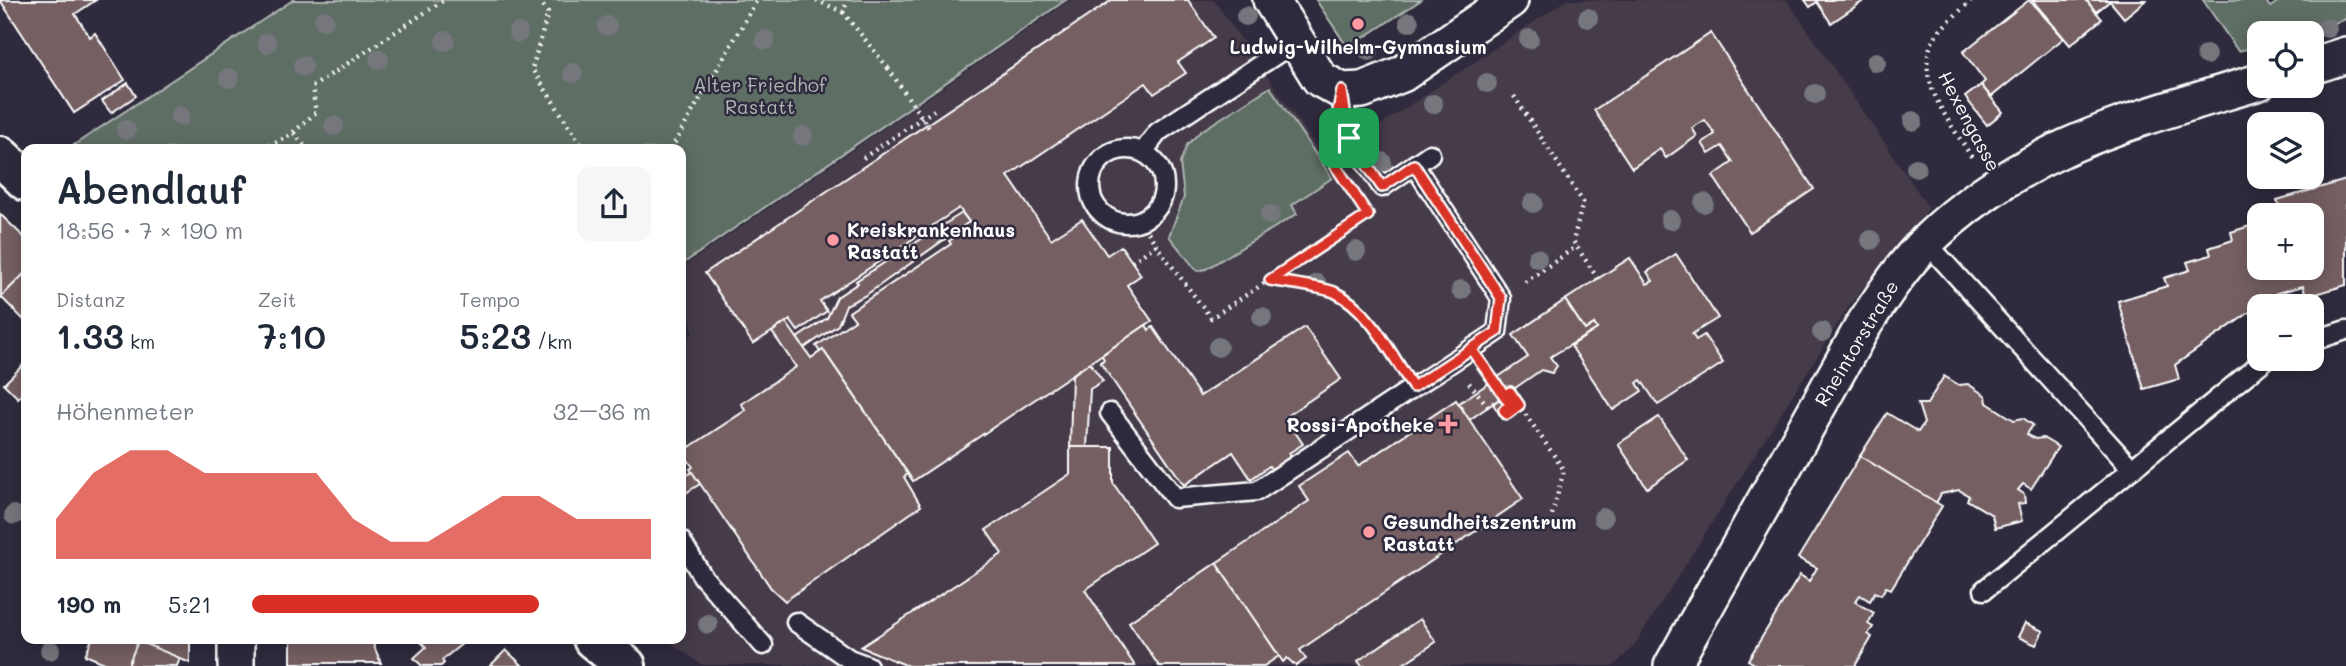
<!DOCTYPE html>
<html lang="de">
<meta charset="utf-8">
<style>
body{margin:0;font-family:Mali,sans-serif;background:#f6f6f7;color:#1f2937;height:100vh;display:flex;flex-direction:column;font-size:26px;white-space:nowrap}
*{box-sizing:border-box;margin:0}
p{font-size:23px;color:#747a83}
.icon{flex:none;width:38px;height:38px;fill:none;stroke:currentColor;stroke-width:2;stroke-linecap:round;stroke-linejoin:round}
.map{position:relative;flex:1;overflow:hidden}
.details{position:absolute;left:21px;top:144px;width:665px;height:500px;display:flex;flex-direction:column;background:#fff;border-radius:14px;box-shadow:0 4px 18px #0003}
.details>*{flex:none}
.tools{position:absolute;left:2247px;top:21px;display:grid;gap:14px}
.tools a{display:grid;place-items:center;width:77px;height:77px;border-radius:14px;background:#fff;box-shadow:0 4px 18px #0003;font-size:35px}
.pin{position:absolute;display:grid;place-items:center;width:60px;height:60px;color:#fff;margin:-30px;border-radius:14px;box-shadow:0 4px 10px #0006}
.round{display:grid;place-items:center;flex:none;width:74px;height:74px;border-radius:14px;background:#f6f6f7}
.head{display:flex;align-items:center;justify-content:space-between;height:119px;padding:0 35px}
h1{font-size:38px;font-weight:600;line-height:52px}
.stats{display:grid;grid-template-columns:repeat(3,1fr);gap:10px;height:119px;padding:7px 35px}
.stats div{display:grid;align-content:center}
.stats b{font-size:35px;font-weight:600}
.stats small{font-size:19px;font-weight:400}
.stats p{font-size:19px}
.chart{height:196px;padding:14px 35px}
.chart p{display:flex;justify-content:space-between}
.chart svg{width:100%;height:126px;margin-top:7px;fill:#d93025;opacity:.7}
ul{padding:0 35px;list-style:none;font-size:23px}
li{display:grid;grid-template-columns:112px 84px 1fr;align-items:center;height:52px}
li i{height:18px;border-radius:9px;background:#d93025}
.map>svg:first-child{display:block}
.built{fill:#443a48}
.green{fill:#5e6e65;stroke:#aeb6b2;stroke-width:2}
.building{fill:#745e62;stroke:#fff;stroke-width:2;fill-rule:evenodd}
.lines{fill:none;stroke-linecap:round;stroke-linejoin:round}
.service-casing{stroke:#fff;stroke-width:23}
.minor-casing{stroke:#fff;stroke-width:40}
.tertiary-casing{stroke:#fff;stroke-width:44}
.path{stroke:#fff;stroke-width:4.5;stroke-dasharray:2 5;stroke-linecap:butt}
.service{stroke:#2f2a3d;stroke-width:18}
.minor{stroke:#2f2a3d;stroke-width:35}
.tertiary{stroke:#2f2a3d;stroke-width:38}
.path-bridge{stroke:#fff;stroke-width:4.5;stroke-dasharray:2 5;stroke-linecap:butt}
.tree{fill:#75777d}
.route-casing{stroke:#fff;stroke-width:14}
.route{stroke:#d93025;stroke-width:9}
.poi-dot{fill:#ff9aa2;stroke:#2f2a3d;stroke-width:2.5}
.labels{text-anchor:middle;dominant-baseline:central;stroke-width:5;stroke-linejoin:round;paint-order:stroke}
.poi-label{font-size:19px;font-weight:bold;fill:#fff;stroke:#2f2a3d;text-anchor:start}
.park-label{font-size:19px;fill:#aeb6b2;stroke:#2f2a3d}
.street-label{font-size:19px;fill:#fff;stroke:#2f2a3d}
</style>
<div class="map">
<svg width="2346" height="666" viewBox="0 0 2346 666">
<rect width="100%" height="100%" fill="#2f2a3d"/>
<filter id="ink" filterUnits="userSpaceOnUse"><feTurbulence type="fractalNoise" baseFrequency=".0143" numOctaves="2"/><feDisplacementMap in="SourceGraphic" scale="14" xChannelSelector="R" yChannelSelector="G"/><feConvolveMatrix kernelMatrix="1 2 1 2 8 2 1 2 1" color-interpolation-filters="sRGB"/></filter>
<g filter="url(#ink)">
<polygon class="built" points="1070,0 1214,0 1326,161 1567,0 1787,0 1929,208 1851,303 1634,646 1614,666 702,665 666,639 681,639 681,341 693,333 681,268"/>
<g class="green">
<polygon points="293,0 1066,0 681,265 681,149 68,149"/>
<polygon points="1316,0 1421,0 1348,48"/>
<polygon points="2203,0 2265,0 2270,7 2281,0 2346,0 2346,19 2305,33 2259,33 2259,46 2238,51"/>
<polygon points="1270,87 1332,178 1292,205 1297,214 1206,269 1197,271 1169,236 1184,197 1180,163 1187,145 1201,131"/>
</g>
<g class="building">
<polygon points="0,0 96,0 75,14 90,37 95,33 125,80 74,113"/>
<polygon points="1112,0 1188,0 1214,38 1178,62 1186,73 1154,94 1146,83 1008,176 1051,239 1082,219 1107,255 1121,246 1141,275 1127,285 1152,321 913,481 823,350 820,352 816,346 855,320 849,312 951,244 949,241 972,226 959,208 820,301 827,311 798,331 790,320 753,344 705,273"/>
<polygon points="1805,0 1865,0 1831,23 1817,2 1810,7"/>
<polygon points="2029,0 2064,38 1991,97 1981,85 1985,81 1963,52"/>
<polygon points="2032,0 2086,0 2102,19 2070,45"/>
<polygon points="2086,0 2146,0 2124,18 2110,1 2096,12"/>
<polygon points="1711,33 1814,189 1750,232 1713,176 1733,162 1722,146 1709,154 1702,143 1715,134 1705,120 1692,128 1697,136 1666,158 1660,149 1632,168 1594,110"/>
<polygon points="128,83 136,96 111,113 102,101"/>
<polygon points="1981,85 2003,112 1987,125 1965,97"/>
<path d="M2346,180V285L2306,297L2303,286L2277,293L2175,365L2179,379L2144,389L2118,301L2167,286L2164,278L2190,270L2187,262L2211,255L2209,248L2233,240L2231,232L2256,224L2254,216L2280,208L2277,200ZM2259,215H2312V268H2259Z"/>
<polygon points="962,213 969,222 866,295 846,305 838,325 804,348 797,338 827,318 837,297 858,283 856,281"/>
<polygon points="0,214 26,239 26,272 1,297"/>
<polygon points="1676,254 1718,318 1692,334 1696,340 1704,335 1723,363 1658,405 1641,380 1637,383 1642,391 1613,410 1571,346 1597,329 1594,324 1585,330 1565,300 1630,258 1647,284 1653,281 1647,272"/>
<polygon points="26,272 26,322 1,297"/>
<polygon points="1565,300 1585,330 1594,324 1597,329 1550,357 1557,366 1552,373 1541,370 1469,420 1459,403 1528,357 1513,335"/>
<polygon points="786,322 811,358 823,350 908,474 904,477 921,506 785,601 771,588 690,469 693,467 682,452 746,410 741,404 796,367 772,332"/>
<polygon points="1146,325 1149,330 1153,327 1200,396 1305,327 1341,379 1285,417 1303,444 1289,453 1293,458 1273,471 1269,466 1251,479 1233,452 1184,485 1100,362 1104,360 1102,355"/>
<polygon points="26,362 26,390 18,398 4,384"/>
<polygon points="1090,363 1103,381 1090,389 1087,447 1070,447 1072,375"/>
<polygon points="1944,376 1959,385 1968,384 1986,396 1987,403 2014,420 2023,418 2033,425 2027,434 2035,439 2043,438 2058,447 2031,489 2023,484 2018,490 2024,494 2025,503 2018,504 2022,521 1995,528 1992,515 1967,500 1969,496 1959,490 1941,494 1936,503 1860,456 1887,413 1918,432 1924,423 1918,404 1927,404"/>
<polygon points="1503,396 1514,412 1503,419 1493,404"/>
<polygon points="1456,400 1523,499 1300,650 1306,659 1296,666 1287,658 1283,662 1216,563 1309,501 1299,486 1349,453 1358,466"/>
<polygon points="1659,417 1688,460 1647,488 1618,444"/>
<polygon points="1070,447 1113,447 1113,483 1154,543 1085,590 1135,666 908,666 861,647 1002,554 986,530 1070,474"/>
<polygon points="1860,456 1942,506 1891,589 1886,587 1881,595 1875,592 1870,601 1860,595 1855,602 1874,613 1868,624 1873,627 1868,634 1872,637 1855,666 1758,666 1748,660 1800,575 1809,581 1817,568 1798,558"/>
<polygon points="692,472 700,484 681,496 681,479"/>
<polygon points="1216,563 1279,656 1264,666 1159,666 1129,622"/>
<polygon points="1420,619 1436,642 1400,666 1362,666 1358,661"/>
<polygon points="2025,623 2043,631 2036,645 2018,637"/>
<polygon points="92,639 132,639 138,641 128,666 112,666 85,655"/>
<polygon points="149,639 190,639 190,663 149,646"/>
<polygon points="291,639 371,639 381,663 291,663"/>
<polygon points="418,639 468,639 442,660 444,663 441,666 422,666 414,658 426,647"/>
<polygon points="138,641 180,658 177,666 128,666"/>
<polygon points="506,650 523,666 490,666"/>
</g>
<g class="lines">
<g class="service-casing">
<g id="service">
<polyline points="1342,91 1350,138 1382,187 1414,165"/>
<circle cx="1127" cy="186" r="37"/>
<polyline points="1143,152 1158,132 1298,40"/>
<polyline points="1926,242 2132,469 1984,590"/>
<polyline points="2312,341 2346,330"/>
<polyline points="1110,413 1175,498 1257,491 1497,332 1501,298 1414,165 1430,154"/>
<polyline points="2132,469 2266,359"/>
<polyline points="681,541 703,577 763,645"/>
<polyline points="796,622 849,659 868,666"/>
</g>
</g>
<g class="minor-casing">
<g id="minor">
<polyline points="1271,0 1320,79 1342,91 1362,90 1402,74 1510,0"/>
<polyline points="2312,66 2346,55"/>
<polyline points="236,639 236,666"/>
<path d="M1672,666L1863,326C1883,296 1902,266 1927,241C2024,146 2134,120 2259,82"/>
</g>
</g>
<g class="tertiary-casing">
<g id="tertiary">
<polyline points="0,156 26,181"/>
<polyline points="593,639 626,666"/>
</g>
</g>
<g class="path">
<polyline points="539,0 548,13 532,69 584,149"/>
<polyline points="816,0 843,12 848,0"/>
<path d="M1971,0C1960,12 1942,25 1934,39C1911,78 1953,125 1972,158"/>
<polyline points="843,12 888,68"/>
<polyline points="1514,96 1583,202 1573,241 1598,279"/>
<polyline points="294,133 307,149"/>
<path d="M255,149C282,144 297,130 316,112L312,87L444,0"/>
<polyline points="671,149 757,0"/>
<polyline points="863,158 934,110"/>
<polyline points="1141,220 1156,245 1211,318 1368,215 1364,209"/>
<polyline points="1132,262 1156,245"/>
<polyline points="1270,280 1333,291 1353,304 1397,364"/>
<polyline points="1525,282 1577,246"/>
<polyline points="1488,372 1505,396 1510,392 1564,470 1551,519"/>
<polyline points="1469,383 1488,406 1505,396 1511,405 1504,410 1507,414 1519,405"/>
</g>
<use href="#service" class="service"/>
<use href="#minor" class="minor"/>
<use href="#tertiary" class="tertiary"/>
<polyline class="path-bridge" points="888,68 929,128"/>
</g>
<g class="tree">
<circle cx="1246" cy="16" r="10"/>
<circle cx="1588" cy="18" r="10"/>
<circle cx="324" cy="20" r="10"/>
<circle cx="1409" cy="22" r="10"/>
<circle cx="607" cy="26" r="10"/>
<circle cx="2327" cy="28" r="10"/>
<circle cx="518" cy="33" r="10"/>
<circle cx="1529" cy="39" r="10"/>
<circle cx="765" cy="40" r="10"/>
<circle cx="445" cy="41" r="10"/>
<circle cx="267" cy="43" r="10"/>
<circle cx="1369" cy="51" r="10"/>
<circle cx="2206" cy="55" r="10"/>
<circle cx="379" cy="59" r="10"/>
<circle cx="1876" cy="62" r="10"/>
<circle cx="303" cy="66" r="10"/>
<circle cx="573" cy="73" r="10"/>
<circle cx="229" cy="78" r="10"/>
<circle cx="1487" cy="83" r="10"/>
<circle cx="1815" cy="94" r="10"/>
<circle cx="1433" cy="104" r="10"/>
<circle cx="180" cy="116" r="10"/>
<circle cx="1913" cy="121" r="10"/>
<circle cx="334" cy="126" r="10"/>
<circle cx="126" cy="130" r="10"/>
<circle cx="803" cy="136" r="10"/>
<circle cx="1382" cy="162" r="10"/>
<circle cx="1916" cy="168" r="10"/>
<circle cx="1533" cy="203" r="10"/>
<circle cx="1704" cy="203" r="10"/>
<circle cx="1270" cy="215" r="10"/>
<circle cx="1670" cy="220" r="10"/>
<circle cx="1871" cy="240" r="10"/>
<circle cx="1356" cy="251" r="10"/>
<circle cx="1537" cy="258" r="10"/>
<circle cx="1317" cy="284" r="10"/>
<circle cx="1461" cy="290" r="10"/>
<circle cx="1262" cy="317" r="10"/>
<circle cx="1822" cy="332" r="10"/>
<circle cx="1218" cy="347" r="10"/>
<circle cx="14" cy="515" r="10"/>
<circle cx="1603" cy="518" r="10"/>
<circle cx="708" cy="624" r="10"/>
<circle cx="50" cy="650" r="10"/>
</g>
</g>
<g class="lines" filter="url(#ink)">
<g class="route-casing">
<path id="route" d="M1349,138L1342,91L1329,156L1368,215L1270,280C1286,283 1322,287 1334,292C1370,308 1392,356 1413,387L1471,349L1505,396L1510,392L1519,405L1507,414L1504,410L1511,405L1471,349L1497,332L1501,298L1414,165L1382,187L1349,138"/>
</g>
<use href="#route" class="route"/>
</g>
<g class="poi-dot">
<circle cx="1358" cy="24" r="7"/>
<circle cx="833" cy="240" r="7"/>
<path d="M1444.5 413.5h7v7h7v7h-7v7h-7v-7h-7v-7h7z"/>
<circle cx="1369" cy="532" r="7"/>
</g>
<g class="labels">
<g class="poi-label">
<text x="1358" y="46" text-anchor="middle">Ludwig-Wilhelm-Gymnasium</text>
<text x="847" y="229">Kreiskrankenhaus<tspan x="847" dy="22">Rastatt</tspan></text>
<text x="1434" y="424" text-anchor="end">Rossi-Apotheke</text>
<text x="1383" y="521">Gesundheitszentrum<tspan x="1383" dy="22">Rastatt</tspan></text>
</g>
<g class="park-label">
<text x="760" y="84">Alter Friedhof<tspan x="760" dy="22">Rastatt</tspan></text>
</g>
<g class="street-label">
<text transform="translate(1970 121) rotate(62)">Hexengasse</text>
<text transform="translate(1856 343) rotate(-59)">Rheintorstraße</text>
</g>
</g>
</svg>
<div class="tools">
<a><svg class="icon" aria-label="locate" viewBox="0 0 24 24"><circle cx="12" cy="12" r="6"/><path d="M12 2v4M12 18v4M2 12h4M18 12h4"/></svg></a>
<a><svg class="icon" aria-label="layers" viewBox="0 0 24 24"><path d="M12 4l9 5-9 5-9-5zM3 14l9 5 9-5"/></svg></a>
<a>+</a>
<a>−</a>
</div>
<div class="pin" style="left:1349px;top:138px;background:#1e9e55"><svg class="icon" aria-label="arrive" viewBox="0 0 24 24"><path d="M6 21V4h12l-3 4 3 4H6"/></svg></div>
<section class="details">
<div class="head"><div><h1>Abendlauf</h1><p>18:56 · 7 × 190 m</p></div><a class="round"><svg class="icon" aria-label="share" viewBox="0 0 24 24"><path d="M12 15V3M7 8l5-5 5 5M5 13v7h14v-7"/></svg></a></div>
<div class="stats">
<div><p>Distanz</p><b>1.33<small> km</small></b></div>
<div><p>Zeit</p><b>7:10</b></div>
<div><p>Tempo</p><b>5:23<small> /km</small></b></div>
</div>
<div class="chart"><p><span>Höhenmeter</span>32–36 m</p>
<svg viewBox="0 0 160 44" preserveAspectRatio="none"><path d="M0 44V30L10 14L20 6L30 6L40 14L50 14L60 14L70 14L80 30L90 38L100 38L110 30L120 22L130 22L140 30L150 30L160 30V44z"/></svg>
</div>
<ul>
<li><b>190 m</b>5:21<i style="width:72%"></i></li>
</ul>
</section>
</div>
